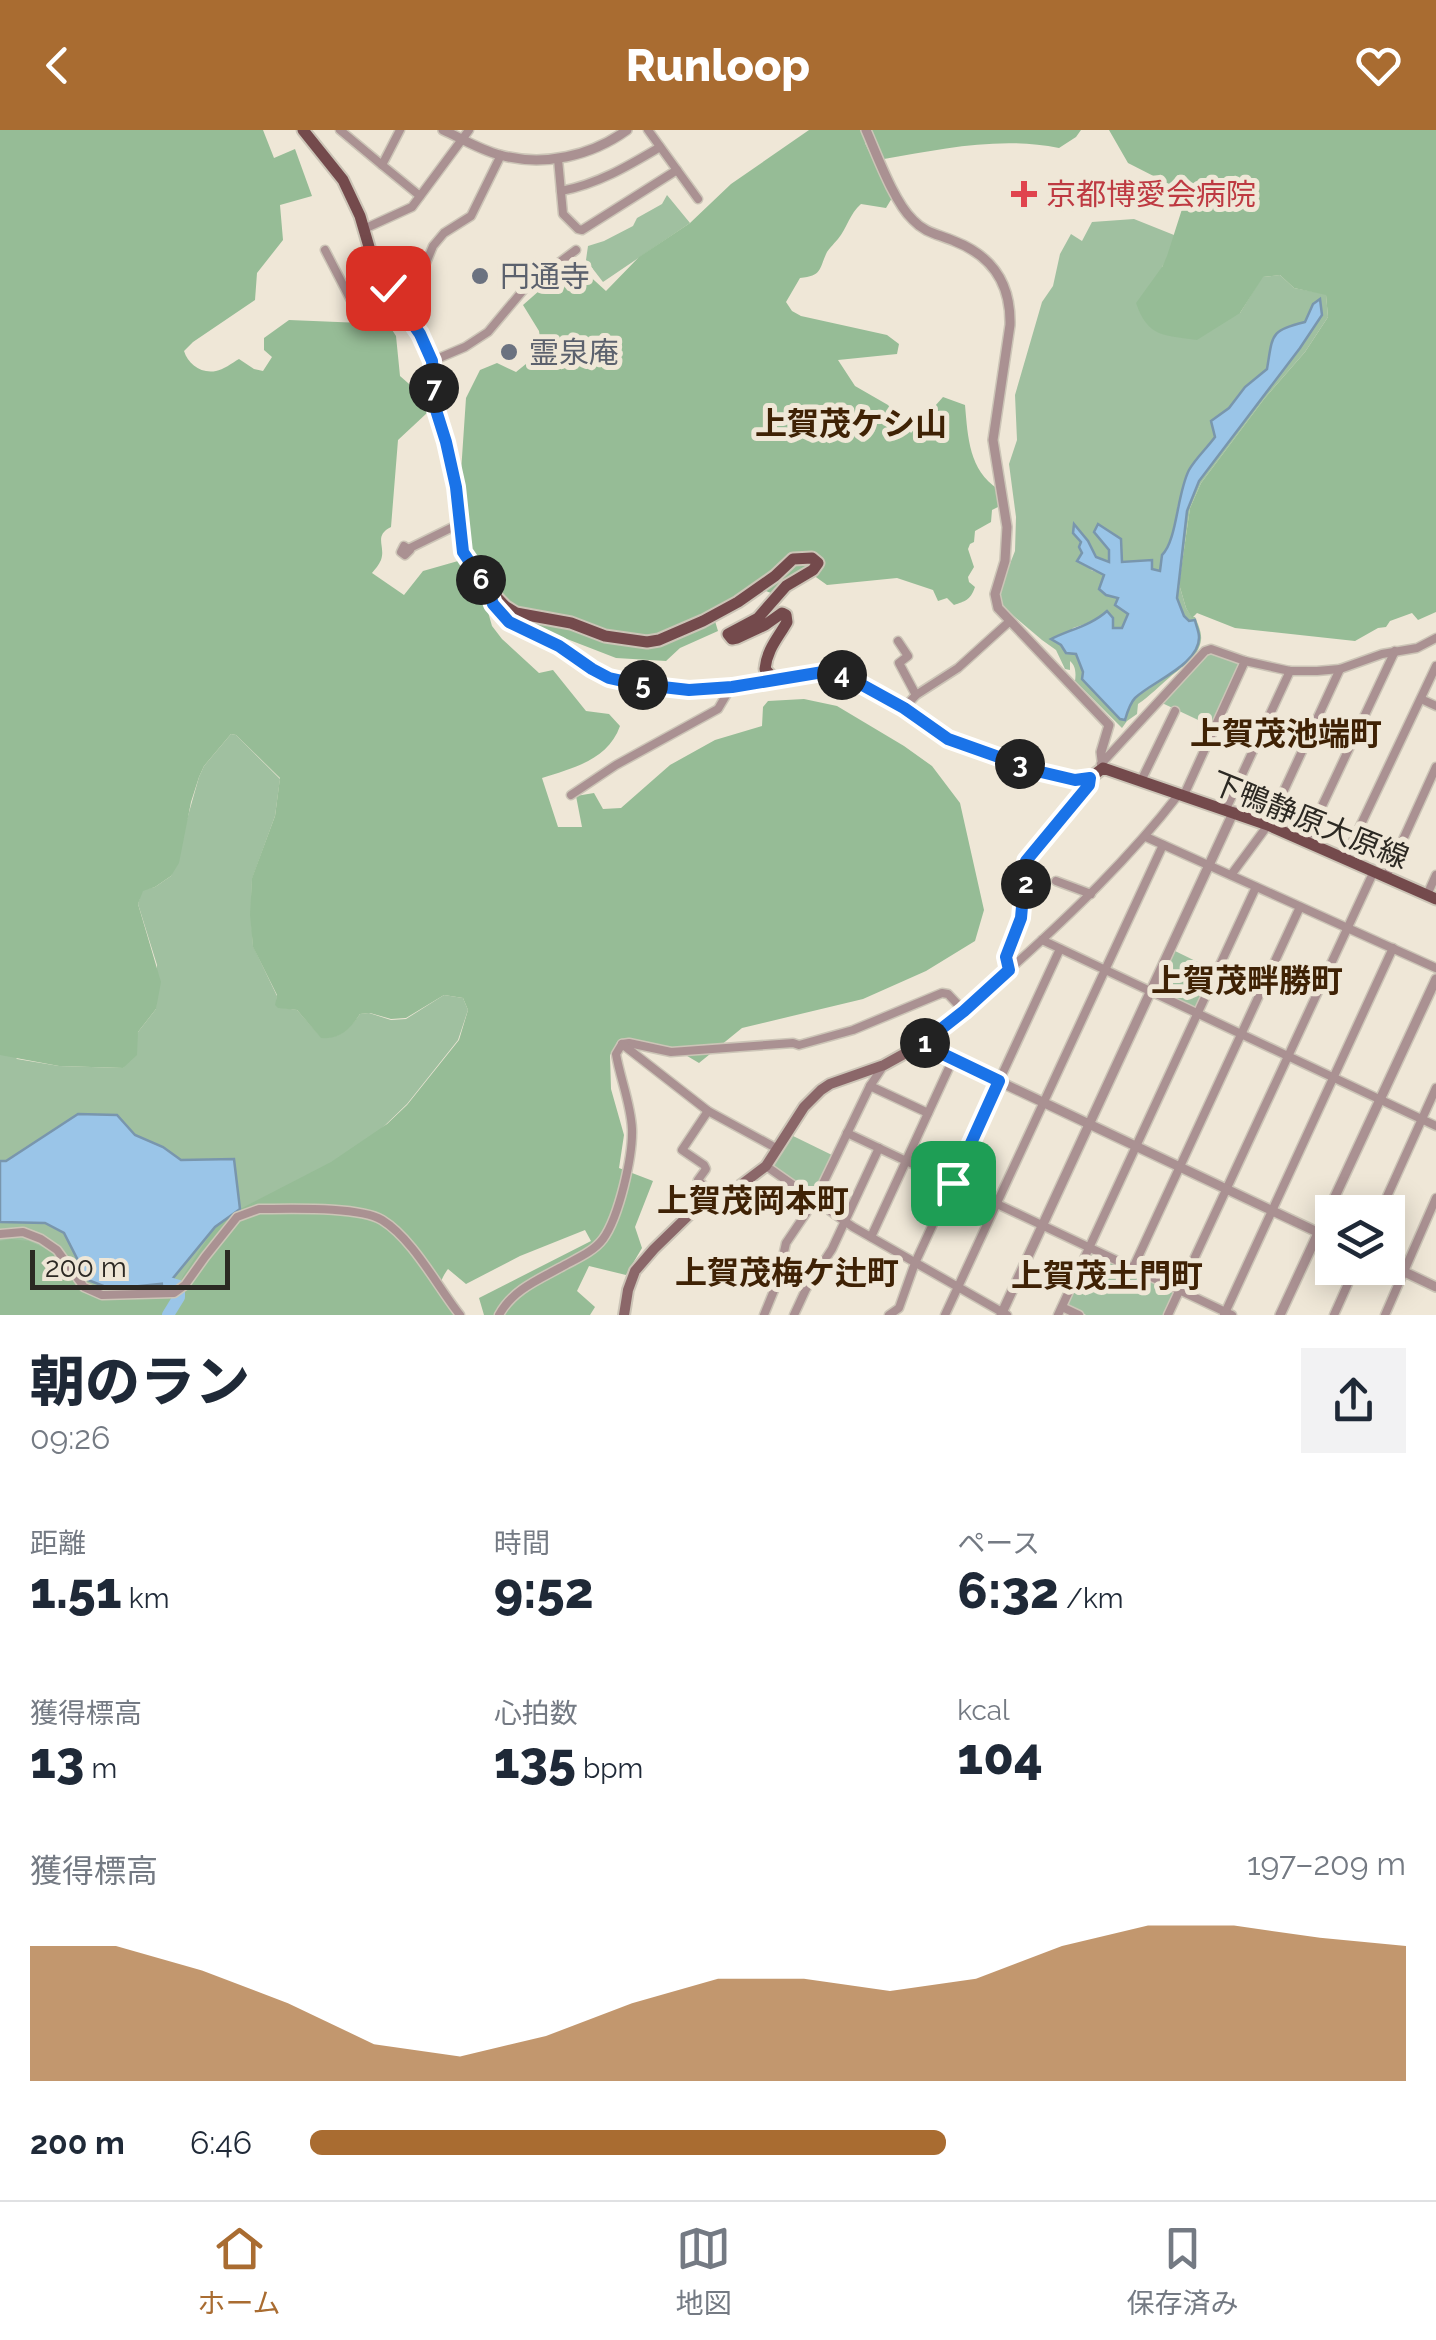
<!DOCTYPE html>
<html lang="ja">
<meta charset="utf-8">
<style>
body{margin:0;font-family:Raleway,"Noto Sans JP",sans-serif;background:#f2f2f3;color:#1f2937;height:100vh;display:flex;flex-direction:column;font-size:38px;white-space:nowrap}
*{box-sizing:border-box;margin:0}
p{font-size:32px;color:#747a83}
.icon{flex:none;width:55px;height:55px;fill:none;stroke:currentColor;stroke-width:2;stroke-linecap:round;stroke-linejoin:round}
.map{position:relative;height:1185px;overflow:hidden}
.details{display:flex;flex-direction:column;background:#fff;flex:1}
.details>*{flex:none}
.controls{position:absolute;left:1315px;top:1065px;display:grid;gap:20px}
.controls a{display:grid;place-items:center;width:90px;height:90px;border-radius:0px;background:#fff;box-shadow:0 5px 25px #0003;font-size:50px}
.scale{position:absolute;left:30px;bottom:25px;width:200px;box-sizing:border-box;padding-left:10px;border:5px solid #2c2923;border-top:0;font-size:28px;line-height:35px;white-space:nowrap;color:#2c2923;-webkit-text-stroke:8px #efe7d7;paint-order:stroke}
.pin{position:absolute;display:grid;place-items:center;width:85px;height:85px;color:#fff;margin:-42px;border-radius:20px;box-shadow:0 5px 15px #0006}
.km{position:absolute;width:50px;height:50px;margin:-25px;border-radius:50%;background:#222;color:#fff;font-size:28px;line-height:50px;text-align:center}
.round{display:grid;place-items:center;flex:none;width:105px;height:105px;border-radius:0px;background:#f2f2f3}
.head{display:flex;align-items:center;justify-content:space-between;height:170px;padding:0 30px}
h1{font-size:55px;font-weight:800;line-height:75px}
.stats{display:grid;grid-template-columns:repeat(3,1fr);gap:15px;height:170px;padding:10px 30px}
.stats div{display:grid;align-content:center}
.stats b{font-size:50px;font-weight:800}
.stats small{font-size:28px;font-weight:400}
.stats p{font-size:28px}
.chart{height:280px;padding:20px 30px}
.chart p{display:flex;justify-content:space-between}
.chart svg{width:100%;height:180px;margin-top:10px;fill:#a96c31;opacity:.7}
ul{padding:0 30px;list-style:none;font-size:32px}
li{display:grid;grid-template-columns:160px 120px 1fr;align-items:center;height:75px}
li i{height:25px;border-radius:12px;background:#a96c31}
header{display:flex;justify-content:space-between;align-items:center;height:130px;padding:0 30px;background:#a96c31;color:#fff;font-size:45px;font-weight:800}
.tab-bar{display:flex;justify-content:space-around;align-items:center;height:140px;border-top:2px solid #e0e1e3;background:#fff;font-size:28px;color:#747a83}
.tab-bar a{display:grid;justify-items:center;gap:5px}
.tab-bar .active{color:#a96c31}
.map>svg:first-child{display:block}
.green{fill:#a0c0a0;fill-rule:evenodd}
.forest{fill:#96bc96}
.water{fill:#9ac5e8;stroke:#7996ad;stroke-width:2.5}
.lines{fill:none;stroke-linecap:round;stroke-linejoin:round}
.river{stroke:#9ac5e8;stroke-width:12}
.minor-casing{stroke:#ccc5b7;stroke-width:11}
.tertiary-casing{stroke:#ccc5b7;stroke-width:12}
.secondary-casing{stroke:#ccc5b7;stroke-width:14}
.primary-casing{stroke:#ccc5b7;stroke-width:15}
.minor{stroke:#aa9192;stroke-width:8}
.tertiary{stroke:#aa9192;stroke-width:9}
.secondary{stroke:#8b6769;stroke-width:10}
.primary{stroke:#744a4c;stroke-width:11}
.route-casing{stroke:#fff;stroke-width:20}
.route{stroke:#1a73e8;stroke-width:12}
.health-dot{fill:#e0444e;stroke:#efe7d7;stroke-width:4}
.worship-dot{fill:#6b7280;stroke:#efe7d7;stroke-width:4}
.labels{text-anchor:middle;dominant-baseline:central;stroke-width:10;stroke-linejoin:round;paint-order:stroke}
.health-label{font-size:30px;fill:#be3a42;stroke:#efe7d7;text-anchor:start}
.worship-label{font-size:30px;fill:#5b616d;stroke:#efe7d7;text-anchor:start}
.street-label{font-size:30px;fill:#2c2923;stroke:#efe7d7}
.neighbourhood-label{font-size:32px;font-weight:bold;fill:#3f2205;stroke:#efe7d7}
</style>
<header><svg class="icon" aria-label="back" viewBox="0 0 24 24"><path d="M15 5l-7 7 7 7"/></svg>Runloop<svg class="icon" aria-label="heart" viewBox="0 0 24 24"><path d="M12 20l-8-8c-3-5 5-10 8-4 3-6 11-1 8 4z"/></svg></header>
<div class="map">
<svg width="1436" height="1185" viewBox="0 0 1436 1185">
<rect width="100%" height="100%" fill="#efe7d7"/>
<g class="green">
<polygon points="667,65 690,93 603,152 586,130 588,116 604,111 633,96 637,88 662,74"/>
<path d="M1134,89L1179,107L1162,137L1240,183L1262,147L1280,145L1294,158L1326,164L1328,187L1305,222L1264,269L1201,353L1190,378L1179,454L1186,478L1192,487H1195C1198,494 1202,503 1201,510C1199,527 1181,538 1170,547C1159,556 1150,566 1138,574L1137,584L1127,591L1122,598L1075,551C1076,544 1076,536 1070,531V540L1065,539L1056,520L1042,510L1003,477L1000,469V459L1015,421L1016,387L1009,334L1017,310L1015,265L1042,172L1053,156L1060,124L1071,104L1082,111L1092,92ZM1320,170L1322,185L1300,218L1199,351L1187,381L1177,468L1184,486L1189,491L1195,490L1188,529L1181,538L1165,544L1150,558L1133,569L1124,590L1082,549L1083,542L1076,524L1066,523L1061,515L1073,498L1097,490L1113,498H1122L1128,484L1105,445L1091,440L1082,412L1088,411L1095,427L1109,433V420L1122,432L1151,430V439L1160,442L1171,417L1178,375L1190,339L1215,307L1211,291L1230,278L1245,257L1267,239C1273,203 1270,201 1305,192L1313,174Z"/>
<polygon points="1209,524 1238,531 1240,536 1211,596 1162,573"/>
<path d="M231,604L236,605L280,649L275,686L252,749L251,785L253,816L277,866L276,875L278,877L297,880L321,907C339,910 350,898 360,884L369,883L391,890L406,889L444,865L463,868L468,880L458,910L407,974L189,1185H0V906L17,929L59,936L123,938L138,902L156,879L157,835L138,774L142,760L155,757L171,746L199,647L204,636Z"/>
<polygon points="1173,820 1214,840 1196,878 1156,859"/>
<polygon points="789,1004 834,1026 817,1062 812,1064 769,1034"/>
<polygon points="1094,1122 1173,1161 1174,1165 1165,1185 1086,1185 1068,1176 1067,1171 1090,1124"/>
</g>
<g class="forest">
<path d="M0,0H263L274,28L295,19L312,66L280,75L283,110L257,143L255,170L193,212L184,221C188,234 201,244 216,241C223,240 232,233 239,229L254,239L263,241L272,227L264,220V208L289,190L362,193L370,189L387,192L396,206L400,246L424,267L427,283L398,310L391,397C373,406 386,416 381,430C379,435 375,439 372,443L404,465L423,441L465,429L476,440L492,496L502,509L539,543L553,540L586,581L609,584L620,596C608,630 573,638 542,648L558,697H582L576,666L594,663L603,679L621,678L670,635L715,610L762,596L763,577L768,571L804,569L837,576L904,616L932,636L960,673L984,780L975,811L926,841L863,869L742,898L699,933L672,917L622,910L610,925L611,959L624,1005L619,1038L653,1051L635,1097L642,1118L626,1145L589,1136L577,1161L595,1177L590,1185H484L479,1168L591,1111L585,1100L520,1126L466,1154L448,1139C433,1159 443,1167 456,1185H169L183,1146L215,1097L240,1079L331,1032L387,994L407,975L459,910L468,880L463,868L444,865L406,888L391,889L370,883L360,884C350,899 340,910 321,908L297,880L278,878L275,875L277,865L253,817L250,785L252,748L275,686L280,648L236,605L231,604L204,636L199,647L191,672L179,733L171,746L155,757L143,761L138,774L161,852L156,879L138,902L137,925L123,938L59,936L0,925Z"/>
<path d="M809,0H1081L1076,7L1059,18C1000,6 942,19 884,29L872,5L865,13L892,68L886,78L861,74C850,83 847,98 838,109C837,110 828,120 827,122C819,138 823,146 800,148L786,172L792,181L801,186L887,205L899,214L897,224L838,230L855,256L888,275L911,303L943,267L965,275C968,308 969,340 998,359L1000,376L992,380L991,392L975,401L974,412L970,414L968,419L974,437L968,447L969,452L975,457C970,471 965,471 954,475L947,468L938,471L933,460L897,448L827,455L813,445L771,463L753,456L712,481L718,501L680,518L666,531L616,528L536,497L528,481L508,473L496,462L463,412L466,400L461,342L466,268L480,240L497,233L516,242L542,221L539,201L523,175L573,131L606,161L639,127L690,93L731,54Z"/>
<path d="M1109,0H1436V482L1418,490L1412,483L1390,491L1386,497L1378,498L1355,511L1235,498L1197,483L1192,488L1186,478L1179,454L1190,378L1201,353L1264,269L1305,222L1328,187L1326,165L1294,158L1280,145L1263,147L1240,183L1197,210C1164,205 1148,208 1136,173L1162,137L1167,126L1183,76L1177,58L1128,33Z"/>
<polygon points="11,1109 29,1111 53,1122 81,1162 104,1169 173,1168 163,1185 0,1185 0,1111"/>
</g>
<g class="water">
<path d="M1320,169L1322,185L1300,218L1199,351L1187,381L1177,468L1184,486L1189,491L1195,490C1196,496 1199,501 1199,507C1200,534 1153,551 1135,568C1130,573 1127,583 1125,590L1120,589L1082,549L1083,542L1076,524L1066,523L1061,515L1051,509C1069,500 1092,495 1107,481L1113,488V498H1122L1128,484L1115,475L1118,468L1106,465L1099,459L1104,445L1077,431L1082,423L1079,417L1081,412L1073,403L1074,394L1088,411L1096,427L1109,432V420L1094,402L1098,394L1121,409L1122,432L1152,430V439L1160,441L1162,425C1177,411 1177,363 1189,340C1195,329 1207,318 1215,307L1211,291L1229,278L1245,257L1267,239C1273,203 1270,201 1305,192L1313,174Z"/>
<polygon points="78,984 117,985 135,1005 163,1017 181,1030 234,1029 240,1079 215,1097 169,1153 111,1159 88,1150 64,1103 45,1093 0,1092 0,1031 6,1031"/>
</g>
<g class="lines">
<polyline class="river" points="168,1185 179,1167 179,1156 169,1153"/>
<g class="minor-casing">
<g id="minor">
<polyline points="340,0 382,35"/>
<polyline points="400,0 382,35 420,66"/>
<polyline points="648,0 698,69"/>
<polyline points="558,29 563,84 578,99 582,100 677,40"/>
<path d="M561,61C598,54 628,36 660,17"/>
<polyline points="364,99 412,77 469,0"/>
<polyline points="325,120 355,178 387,158"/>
<polyline points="390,161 421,145 433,116 444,103 471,86 501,25"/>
<polyline points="432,231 465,217 488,202 525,158 576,120"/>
<polygon points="404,416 410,420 405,425 401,422"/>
<polyline points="410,418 459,394"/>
<path d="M489,461C501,495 523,498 553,512C572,522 586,538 605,546C659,569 720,558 775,550"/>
<polyline points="898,511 908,526 899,533 916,565"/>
<polyline points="1421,569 1436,576"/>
<polyline points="904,578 916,565 958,538 1010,491"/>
<polyline points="1101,634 1205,521 1211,519 1245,531 1290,541 1317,541 1340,539 1382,524 1417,518 1436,508"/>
<polyline points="1141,651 1175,581"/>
<polyline points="571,665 616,635 718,579 731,557"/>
<polyline points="1184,665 1245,531"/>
<polyline points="1226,679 1290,541"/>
<polyline points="1146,707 1436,838"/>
<polyline points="1306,710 1395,521"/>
<polyline points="1345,728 1436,536"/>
<polyline points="1231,745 1268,695 1340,539"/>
<polyline points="1386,747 1436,637"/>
<polyline points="1056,751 1091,764"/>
<polyline points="1427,765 1436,745"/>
<polyline points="1042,810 1436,996"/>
<path d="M1009,840C1070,785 1129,729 1179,664"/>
<polyline points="622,914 629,913 671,922 793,913 799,915 853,900 942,863 948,864 964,881"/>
<polyline points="870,956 928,983"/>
<polyline points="708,981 682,1020 704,1035 706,1039 698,1050 718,1070"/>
<polyline points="847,1003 1232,1185"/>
<polyline points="766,1036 853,1097 1007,1185"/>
<polyline points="1380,1082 1436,958"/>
<path d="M0,1104L23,1102L41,1109L57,1120L84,1157L102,1165L174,1163L185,1155L205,1127L237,1087L259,1079C288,1079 359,1076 382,1090C413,1109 437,1156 460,1185"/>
<polyline points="871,1107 953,929"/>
<polyline points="1133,1138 1300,777"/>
<polyline points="1062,1177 1079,1185"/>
<path d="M499,1185C513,1159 540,1149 565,1135C578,1128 594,1121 603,1109C619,1087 633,1026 632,999C631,974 620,948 616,924L622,914L708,981L776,1018"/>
<polyline points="764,1185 777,1153 786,1113 815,1070 870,956 884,935"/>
<polyline points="794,1185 806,1159 832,1119 879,1018"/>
<polyline points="889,1185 899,1178 915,1133 1060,819"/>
<polyline points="945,1185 1163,715"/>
<polyline points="1058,1185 1256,757"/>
<polyline points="1168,1185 1374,741"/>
<polyline points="1224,1185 1393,818"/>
<polyline points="1334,1185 1355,1138"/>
<polyline points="1385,1185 1436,1068"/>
</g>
</g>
<g class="tertiary-casing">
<g id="tertiary">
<path d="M443,0C461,8 480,20 500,25C544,37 591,26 627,0"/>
<path d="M866,0C877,25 894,72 913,90C925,103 938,104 954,111C993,126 1011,154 1010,195L993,310L1007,397L1005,431L995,464L998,478L1109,595L1101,622L1103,638"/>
<polyline points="922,915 1332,1109"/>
<polyline points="1388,1134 1436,1157"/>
<polyline points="1001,1185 1234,681"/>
<polyline points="1280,1185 1436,849"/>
</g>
</g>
<g class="secondary-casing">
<polyline id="secondary" points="624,1185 628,1160 635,1141 654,1119 690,1084 725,1067 766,1036 804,977 821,960 830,954 884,935 931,909 1009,840 1006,827 1021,787 1026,756 1026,731 1089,655 1090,648"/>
</g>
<g class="primary-casing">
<path id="primary" d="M303,0L343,50L360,86L374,134L383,152L427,217L432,231L436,280L446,312L456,357L463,422L485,455L505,476L516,483L571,493L605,506L647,512L659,510L703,491L738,472L775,446L793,429L812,428L818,433L813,440L786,456L758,488L728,504L732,509L737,508L765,495L782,483L786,485L787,492C778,508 767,519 765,539L775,550L823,543L846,546L904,578L942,606L969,617L1041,642L1075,649L1090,648L1103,638L1268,695L1436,769"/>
</g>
<use href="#minor" class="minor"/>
<use href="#tertiary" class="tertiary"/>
<use href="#secondary" class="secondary"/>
<use href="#primary" class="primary"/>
</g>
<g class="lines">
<g class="route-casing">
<polyline id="route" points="388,158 420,204 432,231 436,280 446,312 456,357 463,422 488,459 493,474 509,492 559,516 592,539 609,548 636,554 689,560 732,557 823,542 846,546 904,578 948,609 1041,642 1075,650 1090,648 1089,655 1026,731 1021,788 1006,827 1009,840 964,881 922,914 999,951 953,1053"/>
</g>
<use href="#route" class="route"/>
</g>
<path class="health-dot" d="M1019 49h10v10h10v10h-10v10h-10v-10h-10v-10h10z"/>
<g class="worship-dot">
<circle cx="480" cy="146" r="10"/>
<circle cx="509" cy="222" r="10"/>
</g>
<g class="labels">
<g class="health-label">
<text x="1046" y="64">京都博愛会病院</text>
</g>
<g class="worship-label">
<text x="500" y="146">円通寺</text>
<text x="529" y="222">霊泉庵</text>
</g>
<g class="street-label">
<text transform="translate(1310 690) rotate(22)">下鴨静原大原線</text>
</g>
<g class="neighbourhood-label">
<text x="851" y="293">上賀茂ケシ山</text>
<text x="1286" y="603">上賀茂池端町</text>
<text x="1247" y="850">上賀茂畔勝町</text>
<text x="753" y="1070">上賀茂岡本町</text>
<text x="787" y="1142">上賀茂梅ケ辻町</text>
<text x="1107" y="1145">上賀茂土門町</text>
</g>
</g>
</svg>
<div class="controls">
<a><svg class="icon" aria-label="layers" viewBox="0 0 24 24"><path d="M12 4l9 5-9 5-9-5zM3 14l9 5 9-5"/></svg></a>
</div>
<div class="scale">200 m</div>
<div class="pin" style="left:953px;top:1053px;background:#1e9e55"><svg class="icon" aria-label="arrive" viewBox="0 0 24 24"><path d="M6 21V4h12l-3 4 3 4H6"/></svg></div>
<div class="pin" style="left:388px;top:158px;background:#d93025"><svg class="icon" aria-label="check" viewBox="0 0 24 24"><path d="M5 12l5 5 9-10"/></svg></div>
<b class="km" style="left:925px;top:913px">1</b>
<b class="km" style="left:1026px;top:754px">2</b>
<b class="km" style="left:1020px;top:634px">3</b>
<b class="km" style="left:842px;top:545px">4</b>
<b class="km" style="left:643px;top:555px">5</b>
<b class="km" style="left:481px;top:450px">6</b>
<b class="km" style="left:434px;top:258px">7</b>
</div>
<section class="details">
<div class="head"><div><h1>朝のラン</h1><p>09:26</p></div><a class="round"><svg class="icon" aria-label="share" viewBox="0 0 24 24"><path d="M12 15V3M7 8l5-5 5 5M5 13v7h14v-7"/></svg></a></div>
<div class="stats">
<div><p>距離</p><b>1.51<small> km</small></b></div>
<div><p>時間</p><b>9:52</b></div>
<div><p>ペース</p><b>6:32<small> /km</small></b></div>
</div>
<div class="stats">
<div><p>獲得標高</p><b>13<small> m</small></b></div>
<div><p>心拍数</p><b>135<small> bpm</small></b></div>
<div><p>kcal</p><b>104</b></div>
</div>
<div class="chart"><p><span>獲得標高</span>197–209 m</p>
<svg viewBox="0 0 160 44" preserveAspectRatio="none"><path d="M0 44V11L10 11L20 17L30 25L40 35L50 38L60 33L70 25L80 19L90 19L100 22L110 19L120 11L130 6L140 6L150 9L160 11V44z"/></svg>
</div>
<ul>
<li><b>200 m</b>6:46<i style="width:58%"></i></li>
</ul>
</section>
<nav class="tab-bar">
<a class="active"><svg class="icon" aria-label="home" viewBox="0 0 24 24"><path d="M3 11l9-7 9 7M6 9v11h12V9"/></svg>ホーム</a>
<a><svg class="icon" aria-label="map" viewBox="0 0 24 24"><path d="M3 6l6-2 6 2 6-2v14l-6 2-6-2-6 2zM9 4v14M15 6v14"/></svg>地図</a>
<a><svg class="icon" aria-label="saved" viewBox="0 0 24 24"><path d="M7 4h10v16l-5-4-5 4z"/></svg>保存済み</a>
</nav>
